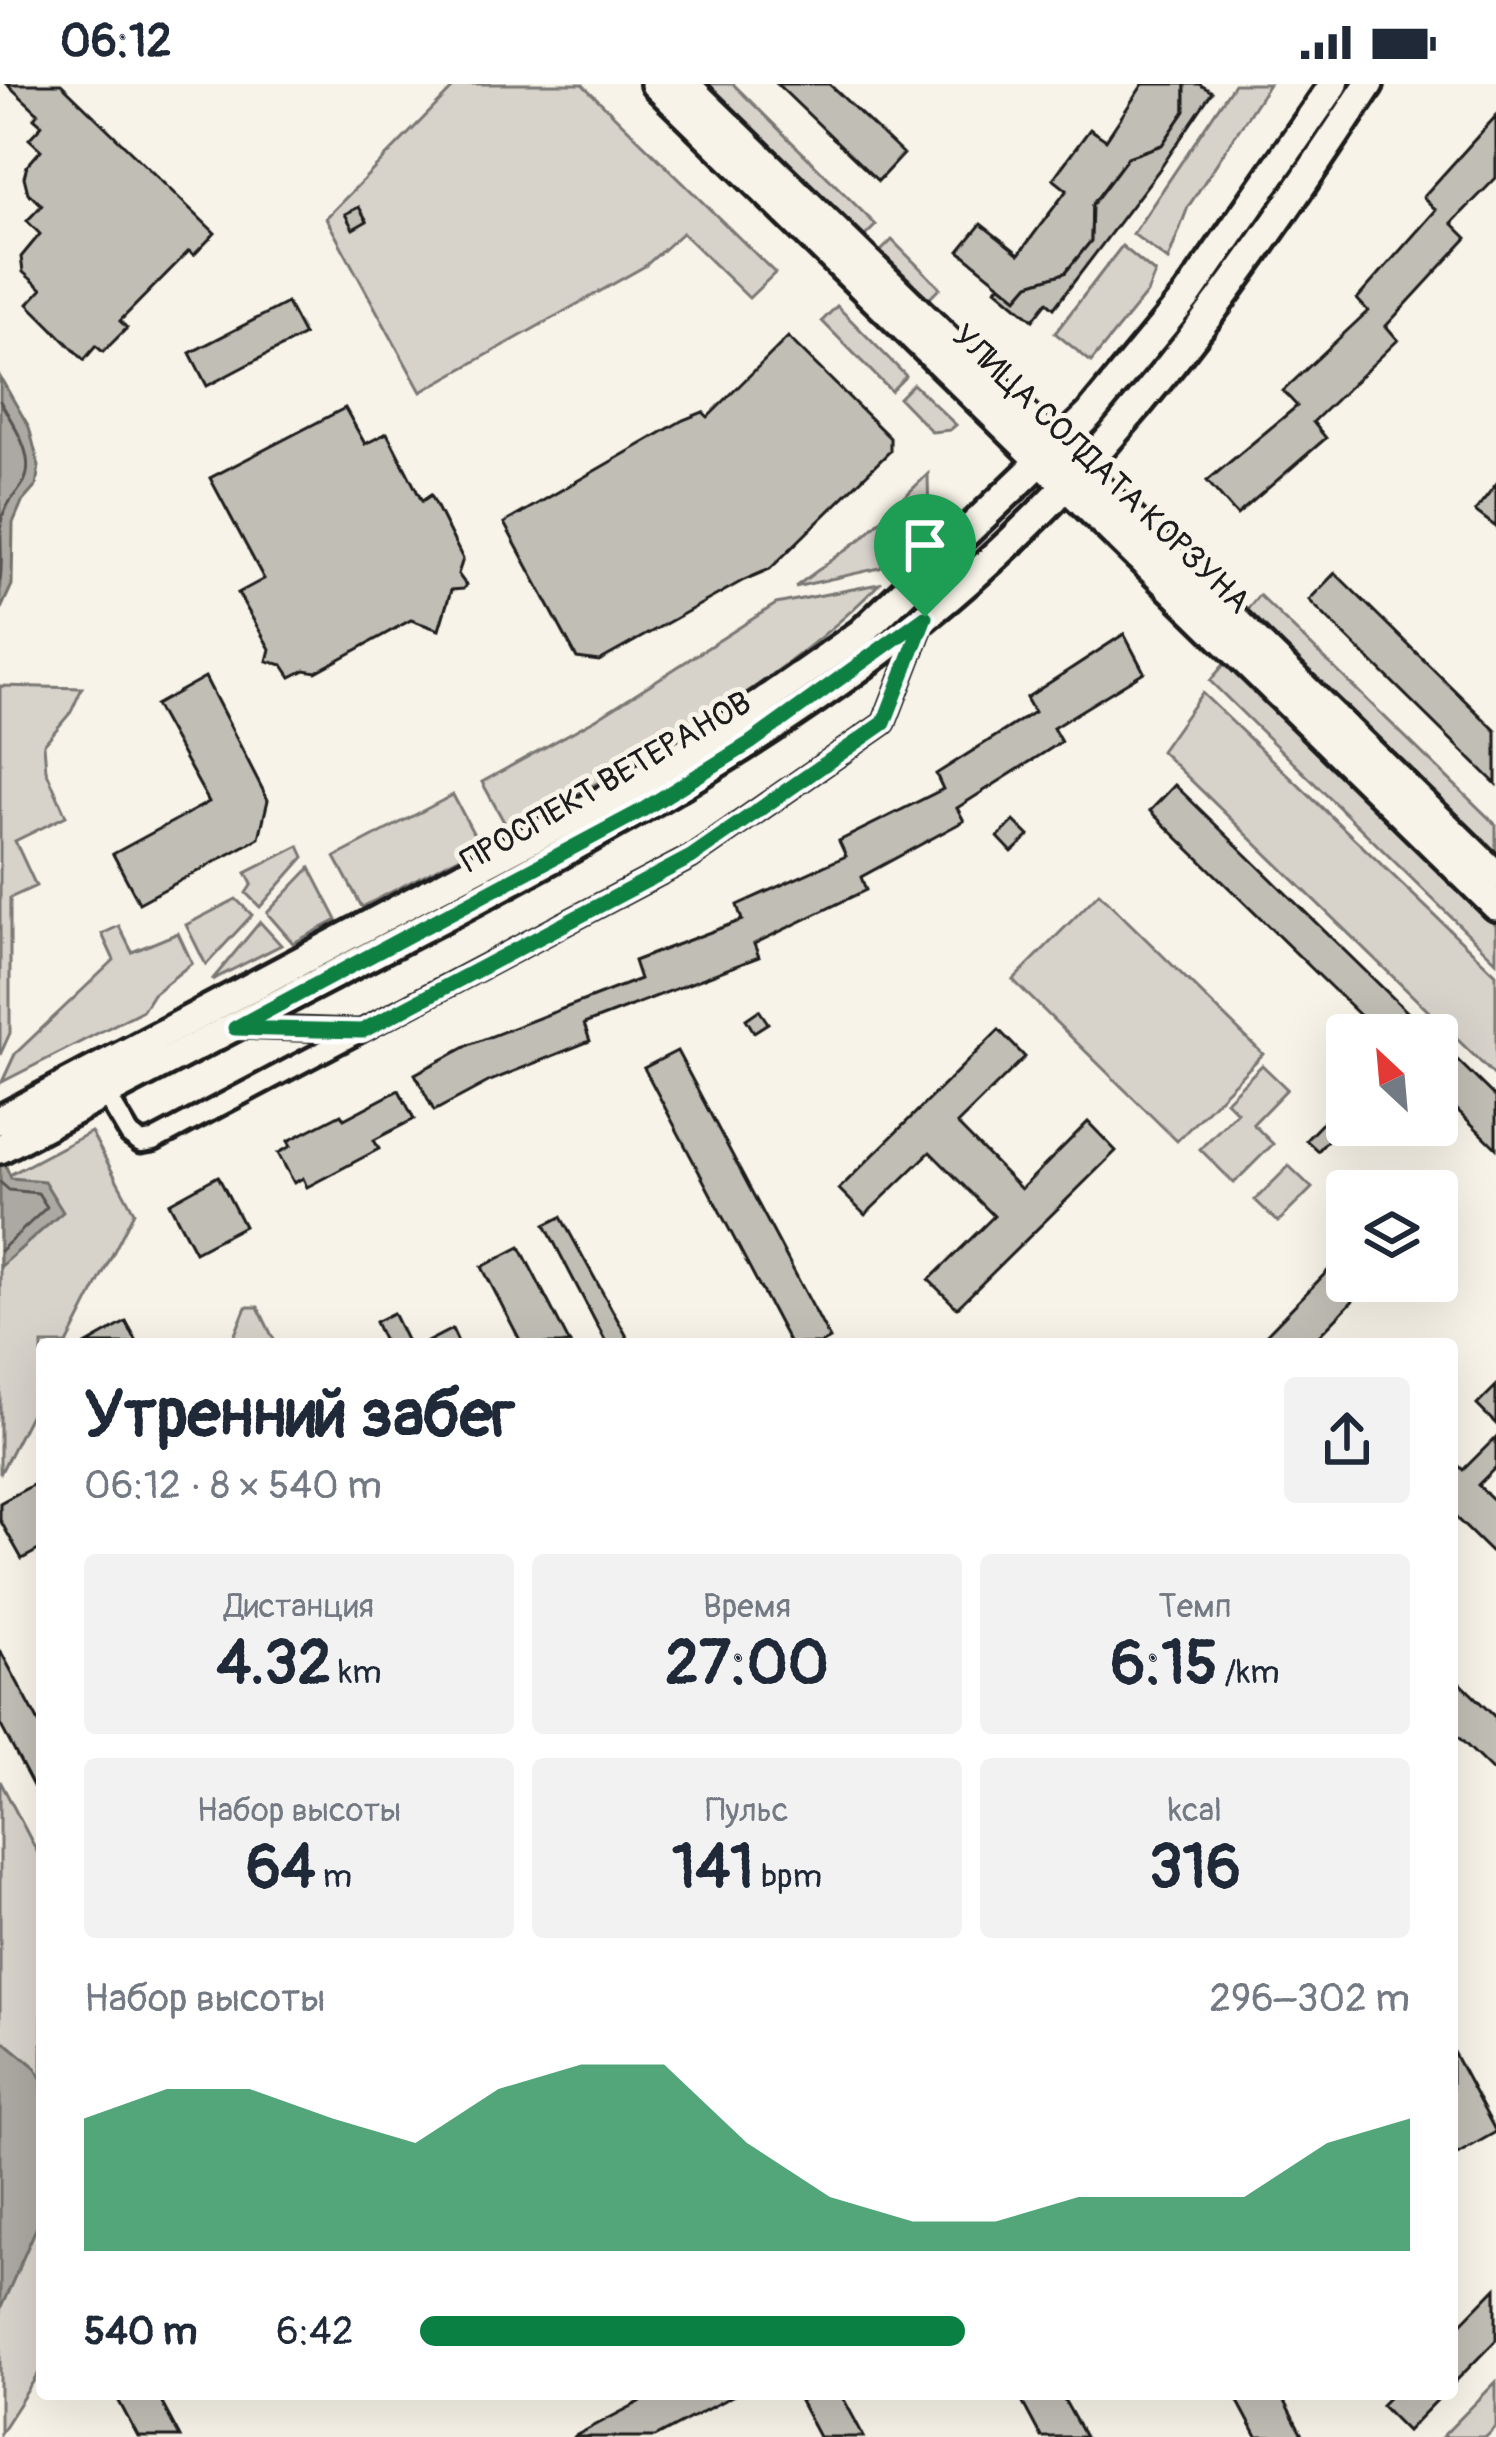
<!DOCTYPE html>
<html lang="ru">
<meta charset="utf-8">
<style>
body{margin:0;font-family:Pangolin,sans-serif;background:#f2f2f3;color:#1f2937;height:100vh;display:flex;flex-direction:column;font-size:45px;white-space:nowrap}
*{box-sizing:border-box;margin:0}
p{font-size:39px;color:#747a83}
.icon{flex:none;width:66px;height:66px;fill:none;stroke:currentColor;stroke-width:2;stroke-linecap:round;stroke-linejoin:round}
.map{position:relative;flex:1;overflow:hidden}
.side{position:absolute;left:36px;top:1254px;width:1422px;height:1062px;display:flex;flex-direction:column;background:#fff;border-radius:12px;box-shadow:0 12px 48px #0002}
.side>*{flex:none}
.needle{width:78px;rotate:334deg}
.fabs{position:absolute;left:1326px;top:930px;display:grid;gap:24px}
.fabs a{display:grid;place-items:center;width:132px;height:132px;border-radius:12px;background:#fff;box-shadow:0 12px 48px #0002;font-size:60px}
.pin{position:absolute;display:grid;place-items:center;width:102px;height:102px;color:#fff;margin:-123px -51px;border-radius:50% 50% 50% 0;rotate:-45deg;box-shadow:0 0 12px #0007}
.pin .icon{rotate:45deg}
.round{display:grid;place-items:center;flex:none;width:126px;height:126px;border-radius:12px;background:#f2f2f3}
.headline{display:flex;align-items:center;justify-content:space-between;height:204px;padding:0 48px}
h1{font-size:66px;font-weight:700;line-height:90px}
.figures{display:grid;grid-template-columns:repeat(3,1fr);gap:18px;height:204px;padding:12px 48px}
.figures div{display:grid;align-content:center;border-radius:12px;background:#f2f2f3;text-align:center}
.figures b{font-size:60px;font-weight:700}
.figures small{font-size:33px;font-weight:400}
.figures p{font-size:33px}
.chart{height:336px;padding:24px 48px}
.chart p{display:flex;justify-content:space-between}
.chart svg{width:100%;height:216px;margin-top:12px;fill:#0b8043;opacity:.7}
ul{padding:0 48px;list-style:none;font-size:39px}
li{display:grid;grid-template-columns:192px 144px 1fr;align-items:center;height:90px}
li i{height:30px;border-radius:15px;background:#0b8043}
.status{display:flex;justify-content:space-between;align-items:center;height:84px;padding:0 60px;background:#fff;direction:ltr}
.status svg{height:33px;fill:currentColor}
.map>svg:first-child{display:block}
.green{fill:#d7d3cb;stroke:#7a7874;stroke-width:3}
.water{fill:#aca9a2;stroke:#72716c;stroke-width:3}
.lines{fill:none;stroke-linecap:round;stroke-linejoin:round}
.shore{stroke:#565452;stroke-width:3}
.building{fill:#c0beb5;stroke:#1c1c1c;stroke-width:3}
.street-casing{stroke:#1c1c1c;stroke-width:27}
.secondary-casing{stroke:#1c1c1c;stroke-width:36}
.street{stroke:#f7f3e8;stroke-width:18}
.secondary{stroke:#f7f3e8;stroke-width:27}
.route-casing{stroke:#fff;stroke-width:24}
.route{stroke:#0b8043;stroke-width:15}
.labels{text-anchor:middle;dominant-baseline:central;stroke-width:10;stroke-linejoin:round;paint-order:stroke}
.street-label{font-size:33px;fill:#1c1c1c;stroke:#f7f3e8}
</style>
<div class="status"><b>06:12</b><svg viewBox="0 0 49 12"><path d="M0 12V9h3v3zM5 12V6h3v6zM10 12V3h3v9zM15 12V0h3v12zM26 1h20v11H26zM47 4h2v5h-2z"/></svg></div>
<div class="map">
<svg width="1496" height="2353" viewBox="0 0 1496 2353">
<rect width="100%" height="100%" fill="#f7f3e8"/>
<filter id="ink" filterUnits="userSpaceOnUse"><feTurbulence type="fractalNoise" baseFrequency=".00833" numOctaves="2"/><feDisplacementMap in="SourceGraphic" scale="24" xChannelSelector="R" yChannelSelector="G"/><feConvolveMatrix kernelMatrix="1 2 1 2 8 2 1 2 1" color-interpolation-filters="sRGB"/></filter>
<g filter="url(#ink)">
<g class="green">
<polygon points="457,0 582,0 775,189 749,214 682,149 645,182 421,308 326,134"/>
<polygon points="704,0 733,0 876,141 863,154"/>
<polygon points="1234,0 1269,0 1188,123 1168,176 1133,150"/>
<polygon points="892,156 940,204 927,217 879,169"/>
<polygon points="1122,162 1155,189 1147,209 1091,278 1055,249"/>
<polygon points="837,222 906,292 891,307 822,237"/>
<polygon points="913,300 956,341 950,346 932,348 899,314"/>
<polygon points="928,390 929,438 880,484 795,503 862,454"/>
<path d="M879,500C781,601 633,681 509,747L482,698L596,635L776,520Z"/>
<polygon points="1259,511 1496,741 1496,772 1245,528"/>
<polygon points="1226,578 1496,841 1496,877 1210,597"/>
<polygon points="0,602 82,604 71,628 44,660 46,686 66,732 15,757 36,802 10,814 10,949 0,971"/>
<polygon points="1202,609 1496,890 1496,993 1161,667"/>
<polygon points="453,711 480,762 362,823 335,773"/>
<polygon points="299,762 304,773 260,823 246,809 252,800 246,789"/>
<polygon points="310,784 337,836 293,859 267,829"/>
<polygon points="1099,809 1263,970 1177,1057 1013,896"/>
<polygon points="236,815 252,831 206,881 186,841"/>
<polygon points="260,838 281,861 212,896"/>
<polygon points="119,842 132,868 178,849 192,879 153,910 143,926 2,998 15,970 114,876 102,850"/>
<polygon points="1262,981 1287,1005 1253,1040 1273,1060 1234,1099 1200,1065 1237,1028 1226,1017"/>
<polygon points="91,1048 134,1128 67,1260 42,1260 42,1308 0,1390 0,1096"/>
<polygon points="1289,1082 1312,1104 1278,1138 1255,1116"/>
<polygon points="246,1223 258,1223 276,1260 231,1260"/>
<polygon points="0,1697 42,1777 42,2284 0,2349"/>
<polygon points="1496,2298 1496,2343 1486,2353 1442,2353"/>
</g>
<g class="water">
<polygon points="0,293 29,343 39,382 36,402 22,418 13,439 12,501 0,527"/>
<polygon points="0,1069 11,1094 44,1097 63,1128 0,1183"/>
<polygon points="0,1954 35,1983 42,1996 42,2131 0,2226"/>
</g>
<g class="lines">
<g class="shore">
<path d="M0,317C12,339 37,372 24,398C16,412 3,421 1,439C0,458 3,478 0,497"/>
<polyline points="0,1098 9,1106 38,1109 47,1123 0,1167"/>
</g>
</g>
<g class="building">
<polygon points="7,0 61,0 215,149 194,171 189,167 120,237 127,244 103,268 96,262 84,276 28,220 42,205 23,188 21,173 40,150 27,137 42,121 28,109 24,93 27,82 41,66 29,55 42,41 34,34 38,29"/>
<polygon points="777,0 829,0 903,70 878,97"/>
<polygon points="1143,0 1185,0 1185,27 1162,61 1128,73 1092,121 1091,157 1065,189 1029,200 1017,214 959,167 981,140 1019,170 1067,106 1053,95 1061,84 1090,45 1106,56"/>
<polygon points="1185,0 1199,0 1212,8 1162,82 1054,224 1047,218 1033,236 996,205 1000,200 1017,214 1029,200 1065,189 1091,157 1092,121 1128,73 1162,61 1185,27"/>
<polygon points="1496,32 1496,94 1452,139 1467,154 1386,242 1398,256 1313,338 1326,354 1237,431 1207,397 1297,322 1283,307 1368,227 1357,215 1436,126 1423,113"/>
<polygon points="359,123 367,137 353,145 345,130"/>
<polygon points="287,219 304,251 207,302 190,269"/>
<polygon points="788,253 890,354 890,367 770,485 744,496 599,577 577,574 504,439 683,336 703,328 708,333"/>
<polygon points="345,324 365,360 387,349 422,417 431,411 463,475 458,490 466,501 463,505 451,506 439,546 411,536 316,588 305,586 291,593 283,581 267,577 270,565 238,509 264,495 210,394"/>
<polygon points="1496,400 1496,443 1475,427"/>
<polygon points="1335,489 1496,647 1496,700 1309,516"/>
<polygon points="1124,550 1144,588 1053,644 1061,658 957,724 964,737 861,793 866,806 754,860 759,873 584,940 590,957 490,997 434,1027 415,990 471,960 640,895 634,877 742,836 737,821 846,772 839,757 943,705 936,690 1034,628 1026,614"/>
<polygon points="205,593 268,716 259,754 139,819 113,770 209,718 155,621"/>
<polygon points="1175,701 1431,951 1380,951 1372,943 1150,727"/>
<polygon points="1014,737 1029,752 1012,768 998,753"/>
<polygon points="759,926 768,939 754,948 746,935"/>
<polygon points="999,946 1025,973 957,1040 1021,1105 1088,1038 1116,1067 957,1224 929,1196 994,1132 930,1068 865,1131 839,1105"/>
<polygon points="1437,956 1496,1014 1496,1064 1437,1006"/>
<polygon points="677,967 830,1255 820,1260 790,1260 644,984"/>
<polygon points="399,1006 414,1035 374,1056 379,1065 307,1103 303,1094 294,1099 278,1069 291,1062 288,1057 341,1030 344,1035"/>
<polygon points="1331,1030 1342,1040 1318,1067 1306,1056"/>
<polygon points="218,1092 244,1142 195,1168 169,1119"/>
<polygon points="561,1133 631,1260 607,1260 545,1141"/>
<polygon points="520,1163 570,1260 522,1260 482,1183"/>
<polygon points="1347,1167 1347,1197 1372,1197 1311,1260 1257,1260"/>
<polygon points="393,1229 408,1260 385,1260 375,1238"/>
<polygon points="126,1238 138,1260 87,1260"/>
<polygon points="452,1245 459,1260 428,1260 427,1258"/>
<polygon points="1496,1302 1496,1340 1477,1321"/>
<polygon points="1496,1353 1496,1383 1478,1401 1496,1418 1496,1462 1491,1468 1452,1430 1452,1375 1463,1386"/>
<polygon points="40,1397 42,1464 22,1475 0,1436 0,1419"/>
<polygon points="0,1566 42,1644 42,1719 0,1640"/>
<polygon points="1452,1591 1496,1634 1496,1690 1452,1647"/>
<polygon points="1452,1966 1496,2048 1452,2073"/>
<polygon points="1496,2204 1496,2256 1452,2301 1452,2249"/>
<polygon points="115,2310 157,2310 180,2353 138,2353"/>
<polygon points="655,2310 736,2310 655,2353 573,2353"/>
<polygon points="813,2310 841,2310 864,2353 819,2353 800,2317"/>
<polygon points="1018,2310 1061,2310 1085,2353 1041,2353"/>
<polygon points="1234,2310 1280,2310 1303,2353 1257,2353"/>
<polygon points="1392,2310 1443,2310 1407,2347 1381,2321"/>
</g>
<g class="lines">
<g class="street-casing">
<g id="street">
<polyline points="235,943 358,947"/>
<polyline points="101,1002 130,1051 141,1059 153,1057 691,773 884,639 923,538"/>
</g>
</g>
<g class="secondary-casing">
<g id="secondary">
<polyline points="655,0 1496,822"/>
<polyline points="685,0 1496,791"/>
<polyline points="0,1036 629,703 736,637 861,549 1089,331 1187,212 1334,0"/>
<path d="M0,1065C152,984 305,907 457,826C620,739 781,649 925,533C1111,383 1239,197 1369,0"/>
</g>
</g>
<use href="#street" class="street"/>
<use href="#secondary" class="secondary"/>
</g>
</g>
<g class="lines" filter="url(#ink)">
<g class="route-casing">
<polygon id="route" points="925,533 884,639 691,773 362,947 235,944 641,727 750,659"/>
</g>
<use href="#route" class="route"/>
</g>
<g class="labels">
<g class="street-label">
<text transform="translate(1101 385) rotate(44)">УЛИЦА СОЛДАТА КОРЗУНА</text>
<text transform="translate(606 698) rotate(-30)">ПРОСПЕКТ ВЕТЕРАНОВ</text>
</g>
</g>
</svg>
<div class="fabs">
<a><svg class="needle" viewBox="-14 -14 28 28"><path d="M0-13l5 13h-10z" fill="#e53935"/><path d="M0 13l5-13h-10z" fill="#747a83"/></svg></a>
<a><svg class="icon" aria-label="layers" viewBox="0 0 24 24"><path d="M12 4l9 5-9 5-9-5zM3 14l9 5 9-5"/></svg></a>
</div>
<div class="pin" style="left:925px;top:533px;background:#1e9e55"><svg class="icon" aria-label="arrive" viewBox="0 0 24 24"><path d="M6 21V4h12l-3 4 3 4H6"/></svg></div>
<section class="side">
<div class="headline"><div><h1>Утренний забег</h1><p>06:12 · 8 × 540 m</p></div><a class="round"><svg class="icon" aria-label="share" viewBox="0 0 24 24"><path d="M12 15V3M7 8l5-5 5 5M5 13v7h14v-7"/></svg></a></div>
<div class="figures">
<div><p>Дистанция</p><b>4.32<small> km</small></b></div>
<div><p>Время</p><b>27:00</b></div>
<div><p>Темп</p><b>6:15<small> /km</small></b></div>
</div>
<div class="figures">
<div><p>Набор высоты</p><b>64<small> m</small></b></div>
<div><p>Пульс</p><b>141<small> bpm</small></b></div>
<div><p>kcal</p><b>316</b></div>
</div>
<div class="chart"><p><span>Набор высоты</span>296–302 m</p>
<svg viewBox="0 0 160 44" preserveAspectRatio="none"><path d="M0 44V17L10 11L20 11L30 17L40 22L50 11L60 6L70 6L80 22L90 33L100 38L110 38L120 33L130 33L140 33L150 22L160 17V44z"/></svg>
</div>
<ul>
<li><b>540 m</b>6:42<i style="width:55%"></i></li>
</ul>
</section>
</div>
